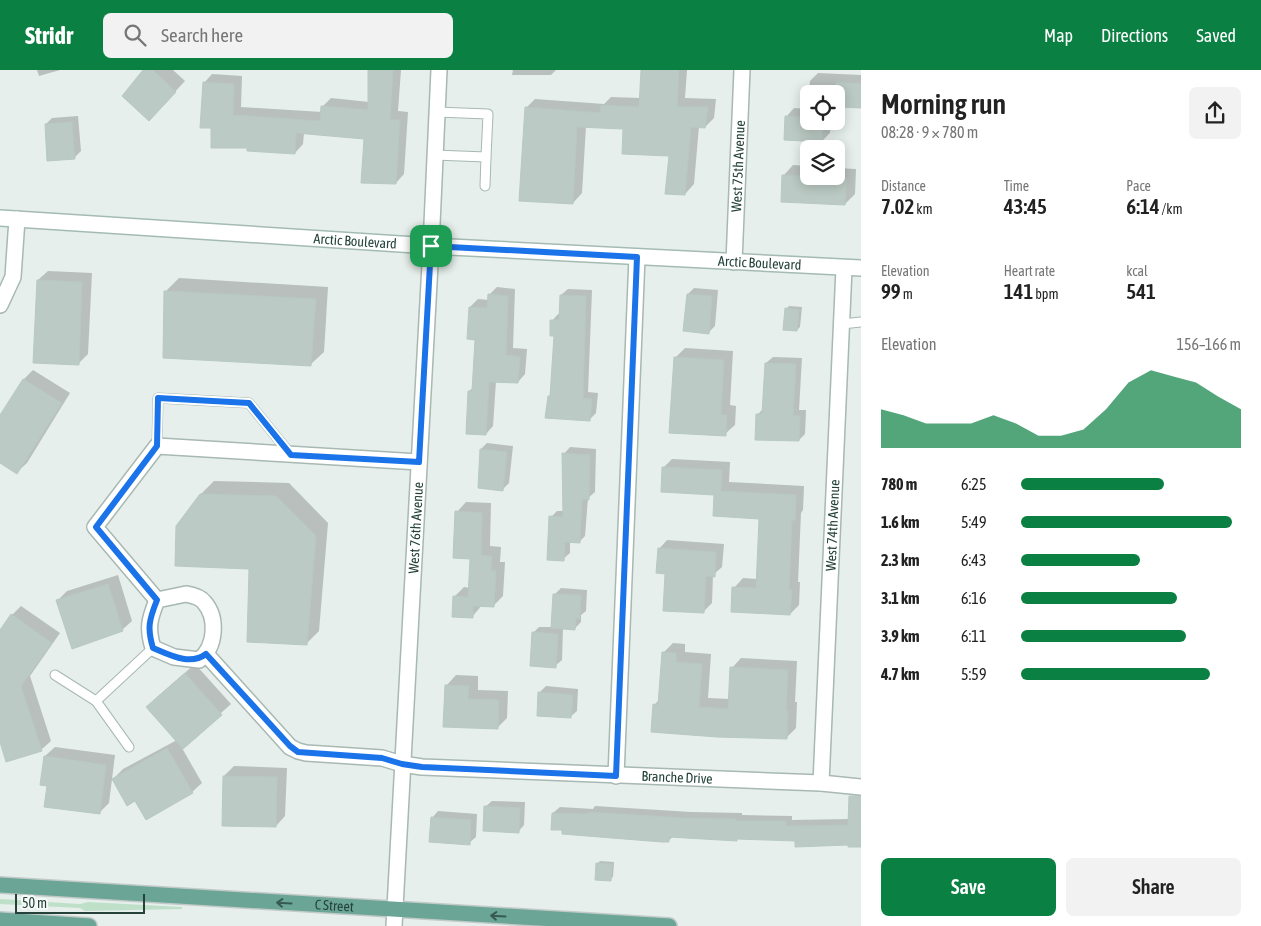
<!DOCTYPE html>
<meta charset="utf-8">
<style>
body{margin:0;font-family:"Asap Condensed",sans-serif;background:#f2f2f2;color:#222;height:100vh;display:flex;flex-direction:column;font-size:19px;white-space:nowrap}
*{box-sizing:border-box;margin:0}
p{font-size:16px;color:#767676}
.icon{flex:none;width:28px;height:28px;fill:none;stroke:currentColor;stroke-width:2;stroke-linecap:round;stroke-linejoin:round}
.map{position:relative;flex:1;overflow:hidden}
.side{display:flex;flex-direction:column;background:#fff;width:400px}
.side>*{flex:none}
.fabs{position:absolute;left:800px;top:15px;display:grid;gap:10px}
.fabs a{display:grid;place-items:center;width:45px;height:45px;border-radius:8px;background:#fff;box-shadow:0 2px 12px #0003;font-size:25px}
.scale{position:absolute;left:15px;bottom:12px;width:130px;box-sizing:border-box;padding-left:5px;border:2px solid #24423a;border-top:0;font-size:14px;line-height:18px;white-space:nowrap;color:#24423a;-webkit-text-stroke:4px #f7fbf9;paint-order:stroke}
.pin{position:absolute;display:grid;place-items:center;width:42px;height:42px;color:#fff;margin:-21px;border-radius:10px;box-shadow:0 2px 8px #0006}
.round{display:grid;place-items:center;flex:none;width:52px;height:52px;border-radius:8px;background:#f2f2f2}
.summary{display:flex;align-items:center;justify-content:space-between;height:85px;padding:0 20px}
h1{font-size:28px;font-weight:600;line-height:38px}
.metrics{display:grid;grid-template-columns:repeat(3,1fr);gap:8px;height:85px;padding:5px 20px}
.metrics div{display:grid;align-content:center}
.metrics b{font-size:21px;font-weight:600}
.metrics small{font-size:14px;font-weight:400}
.metrics p{font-size:14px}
.chart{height:140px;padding:10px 20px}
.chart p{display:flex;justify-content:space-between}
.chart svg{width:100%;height:90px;margin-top:5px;fill:#0b8043;opacity:.7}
.primary-button{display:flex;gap:10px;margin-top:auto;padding:10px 20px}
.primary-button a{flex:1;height:58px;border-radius:8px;background:#0b8043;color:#fff;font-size:20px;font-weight:600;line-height:58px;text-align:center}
.primary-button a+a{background:#f2f2f2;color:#222}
ul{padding:0 20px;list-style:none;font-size:16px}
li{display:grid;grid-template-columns:80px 60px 1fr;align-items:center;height:38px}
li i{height:12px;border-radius:6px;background:#0b8043}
header{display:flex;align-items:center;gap:30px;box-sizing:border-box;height:70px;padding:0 25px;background:#0b8043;color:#fff}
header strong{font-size:24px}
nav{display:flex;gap:28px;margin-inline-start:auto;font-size:18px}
.search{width:350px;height:45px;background:#f2f2f2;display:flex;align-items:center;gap:12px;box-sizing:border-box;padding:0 18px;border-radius:8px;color:#767676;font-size:19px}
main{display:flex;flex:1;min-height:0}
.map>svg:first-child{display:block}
.green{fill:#bfe0c8}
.shadow{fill:#0003}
.building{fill:#bbcac4;stroke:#b8c9c2}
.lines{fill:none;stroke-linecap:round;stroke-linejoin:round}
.service-casing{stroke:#a8b8b2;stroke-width:11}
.minor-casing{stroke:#a8b8b2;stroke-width:18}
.tertiary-casing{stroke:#a8b8b2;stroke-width:18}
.secondary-casing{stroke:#a4bbb3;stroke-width:18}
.primary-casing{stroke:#c2cac8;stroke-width:18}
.service{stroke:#fff;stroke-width:9}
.minor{stroke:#fff;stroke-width:15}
.tertiary{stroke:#fff;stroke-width:15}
.secondary{stroke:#fff;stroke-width:15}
.primary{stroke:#6aa596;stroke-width:15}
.oneway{stroke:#365b51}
.route-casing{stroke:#fff;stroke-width:10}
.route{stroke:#1a73e8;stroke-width:6}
.labels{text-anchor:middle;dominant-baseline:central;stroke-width:4;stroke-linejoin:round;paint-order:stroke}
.street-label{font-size:14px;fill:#24423a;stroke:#f7fbf9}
</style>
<header>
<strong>Stridr</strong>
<div class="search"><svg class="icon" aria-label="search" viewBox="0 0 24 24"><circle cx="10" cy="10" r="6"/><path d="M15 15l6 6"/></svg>Search here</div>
<nav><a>Map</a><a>Directions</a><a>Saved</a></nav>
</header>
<main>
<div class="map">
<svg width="861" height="856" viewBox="0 0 861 856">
<rect width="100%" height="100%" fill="#e6efeb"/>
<polygon class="green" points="0,829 80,834 88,832 182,837 182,839 85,841 80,838 0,834"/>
<g class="shadow">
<polygon points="37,0 60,0 39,6"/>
<polygon points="144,0 173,0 185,11 158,40"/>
<polygon points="370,0 401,0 398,41 408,42 404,104 396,113 365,68 304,63 303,74 295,83 249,76 212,57 204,13 212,4 242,6 241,37 322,42 322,37 331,28 369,32"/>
<polygon points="513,0 556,0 551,5 512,5"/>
<polygon points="642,0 687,0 685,28 716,29 714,48 705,57 699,56 694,114 685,124 670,85 625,58 586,56 582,123 573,133 526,38 535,29 604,34 611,27 640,28"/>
<polygon points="818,3 861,5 861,37 836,24 809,24 810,11"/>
<polygon points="809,29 809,51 831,51 830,63 822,71 786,47 794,38 808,39"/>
<polygon points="78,46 81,81 74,88 46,54 52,48"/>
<polygon points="793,95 809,96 809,106 836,106 836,98 856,99 855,124 845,134 784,105"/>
<polygon points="48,201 92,203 88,284 78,294 38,210"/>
<polygon points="179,208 328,217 324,282 311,294 166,221"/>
<polygon points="497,217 515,219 513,278 527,279 525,304 518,312 496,311 493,356 486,364 469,321 474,317 476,268 470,237 478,229 489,230 489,225"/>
<polygon points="694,218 718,220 715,256 708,263 688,224"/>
<polygon points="568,219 592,220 588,322 598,323 596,343 590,349 549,326 551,325 556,265 552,251 558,244 560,244 561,225"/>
<polygon points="789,236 802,237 800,257 797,260 786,239"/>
<polygon points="685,278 733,281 730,335 736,336 735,355 725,364 675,288"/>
<polygon points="773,287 802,288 799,340 806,340 805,364 799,370 757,345 764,338 766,293"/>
<polygon points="33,300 70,323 27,393 17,402 0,391 0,347 24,309"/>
<polygon points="487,373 513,376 509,413 503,419 481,379"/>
<polygon points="570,377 596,379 595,422 588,428 585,466 579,472 570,471 570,483 563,489 551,447 557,441 565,441 564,384"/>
<polygon points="672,389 730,392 729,412 804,416 803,440 801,443 798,512 800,512 799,535 790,544 734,518 743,508 757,509 760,447 663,398"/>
<polygon points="214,411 289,413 328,453 319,561 306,574 250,498 201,424"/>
<polygon points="466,432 491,433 490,476 501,477 500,492 505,492 503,526 493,536 482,535 472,547 454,527 464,517 470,518 471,488 457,442"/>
<polygon points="667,470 724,474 722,497 713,505 712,533 703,542 667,502 659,479"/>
<polygon points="118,505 132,551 122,560 57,531 67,521"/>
<polygon points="561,518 587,520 586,541 581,545 581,552 575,558 563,558 562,590 555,596 533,563 539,557 553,557 555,524"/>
<polygon points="21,536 60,563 30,606 51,671 41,680 0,668 0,562 12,545"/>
<polygon points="673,573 685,574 685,582 711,584 708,628 730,629 732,598 741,588 797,591 795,632 797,632 796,658 786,668 654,635 660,629 664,582"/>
<polygon points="195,594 231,634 182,678 202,713 192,722 136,729 113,709 123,699 177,670 157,627"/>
<polygon points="456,605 478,606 478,620 508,621 507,648 497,658 447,615"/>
<polygon points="546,616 578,619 577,641 570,647 539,623"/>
<polygon points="55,677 115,685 109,733 99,743 48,715 45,686"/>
<polygon points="234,696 287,698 285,746 276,756 224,706"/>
<polygon points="492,731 525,732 524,755 518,762 485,737"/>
<polygon points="595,736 691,742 742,743 742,745 792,746 792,750 849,749 861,738 861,776 796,770 674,766 668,771 564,759 553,743 560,737 593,739"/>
<polygon points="438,741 477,744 476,767 469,773 432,748"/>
<polygon points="600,791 614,792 613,807 610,809 597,794"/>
</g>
<g class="building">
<polygon points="143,0 153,0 176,22 149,51 122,26"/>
<polygon points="368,0 393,0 390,50 400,50 396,114 361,113 364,69 296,63 295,84 247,81 247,78 211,78 211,58 200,58 203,12 234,14 233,45 320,51 321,36 368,40"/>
<polygon points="641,0 679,0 677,37 708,37 705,58 691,57 685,125 665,124 669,86 622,84 623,59 577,57 573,134 519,131 525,37 600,43 601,35 639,37"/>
<polygon points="836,12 861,14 861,38 836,37"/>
<polygon points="785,46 809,47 809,51 823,51 822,72 784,70"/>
<polygon points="72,52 75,89 47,91 45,54"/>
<polygon points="782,105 847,108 845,135 781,132"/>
<polygon points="37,210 82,212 79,295 33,293"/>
<polygon points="164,221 316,229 311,296 163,288"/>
<polygon points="488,224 508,226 506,285 520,287 518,313 489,312 486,365 466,364 468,321 472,321 475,270 467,269 469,237 487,238"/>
<polygon points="687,224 712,226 709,264 683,261"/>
<polygon points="560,225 586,226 583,328 592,329 590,351 545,348 548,326 550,326 554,266 550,266 550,250 559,250"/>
<polygon points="785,238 799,240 797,261 783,260"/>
<polygon points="674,287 724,290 721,345 727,345 726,366 669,363"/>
<polygon points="765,293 796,294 793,346 800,346 799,371 755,370 756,344 762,344"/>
<polygon points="23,309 62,333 17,404 0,393 0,345"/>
<polygon points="480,379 507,382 503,421 478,418"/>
<polygon points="562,383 590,385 589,430 582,429 580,473 565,472 564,491 547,490 549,446 563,447"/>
<polygon points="662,397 722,400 721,421 796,425 795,450 792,450 789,520 792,520 790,545 731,542 732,517 756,518 759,449 713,446 714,425 661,422"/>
<polygon points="200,424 276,426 316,466 307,575 247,572 249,499 175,496 176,456"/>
<polygon points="455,441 482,443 481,485 492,486 491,501 496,501 494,537 473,536 473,548 452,547 453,526 468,527 470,489 453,488"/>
<polygon points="658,478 716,482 715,507 706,506 704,543 663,541 665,504 656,503"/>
<polygon points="108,514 123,561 72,579 56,530"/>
<polygon points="553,524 581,525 580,549 576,548 575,560 551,558"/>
<polygon points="11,544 52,573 21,616 42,681 6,692 0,672 0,560"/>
<polygon points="532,562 558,564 556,598 530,596"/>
<polygon points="662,582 676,583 676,592 702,594 699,637 728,639 730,597 788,600 786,641 788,641 787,669 717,667 651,662 653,634 658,635"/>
<polygon points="185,603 222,645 183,679 146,637"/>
<polygon points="445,615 469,616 468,629 499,630 498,659 443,657"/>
<polygon points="538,622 573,625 571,648 537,646"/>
<polygon points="167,678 193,723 146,750 135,731 127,736 112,709"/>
<polygon points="44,686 106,695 100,744 44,737 47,716 40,715"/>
<polygon points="223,706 277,707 276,757 222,756"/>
<polygon points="849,726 861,726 861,777 848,777 848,775 795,777 795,771 737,769 737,771 669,767 669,772 662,772 562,764 562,760 551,760 552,743 588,744 588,742 684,748 736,749 736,751 786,751 786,756 848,755"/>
<polygon points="484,736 520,738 519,763 483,761"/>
<polygon points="431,747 471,750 470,775 429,772"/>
<polygon points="596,793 612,794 611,811 595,810"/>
</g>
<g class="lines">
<g class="service-casing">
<g id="service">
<polyline points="434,85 486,87 488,44 436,42"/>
<polyline points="485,116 486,87"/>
<polyline points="842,254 861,252"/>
<polyline points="157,376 158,328 249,333 291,385"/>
<polyline points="55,605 96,631 153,578"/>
<polyline points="96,631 129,677"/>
</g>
</g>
<g class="minor-casing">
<g id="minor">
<polyline points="431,176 439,0"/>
<path id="s1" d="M734,192L742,0"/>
<polyline points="0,235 13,207 17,149"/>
<path d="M186,524C192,525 200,527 204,532C218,548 216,577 199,590L174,587L153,578C147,558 149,550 157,530Z"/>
<polyline points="157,530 95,457 157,376 419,392"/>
<path id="s2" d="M206,584L290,677L298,681L306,683L382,688L402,694L422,697L821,713L861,717"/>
<polyline points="616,706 637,187"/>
<path id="s3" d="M821,713L844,198"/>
</g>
</g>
<g class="tertiary-casing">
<g id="tertiary">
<path id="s4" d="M394,856L431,176"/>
</g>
</g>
<g class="secondary-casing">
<g id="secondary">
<path id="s5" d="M0,148L431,176L861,198"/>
</g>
</g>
<g class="primary-casing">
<g id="primary">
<path id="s6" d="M0,815L669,856"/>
<polyline points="0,850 89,856"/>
</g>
</g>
<use href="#service" class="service"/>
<use href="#minor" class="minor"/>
<use href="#tertiary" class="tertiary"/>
<use href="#secondary" class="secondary"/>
<use href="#primary" class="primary"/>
</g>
<defs><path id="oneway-shaft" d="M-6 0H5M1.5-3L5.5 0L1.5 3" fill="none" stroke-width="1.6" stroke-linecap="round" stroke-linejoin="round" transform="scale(1.25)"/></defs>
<g class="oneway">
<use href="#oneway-shaft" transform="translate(284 833) rotate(-177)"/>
<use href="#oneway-shaft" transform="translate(498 846) rotate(-177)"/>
</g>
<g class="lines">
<g class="route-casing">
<path id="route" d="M431,176L637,187L616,706L422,697L402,694L382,688L298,682L290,676L206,584C190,596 170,585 153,578C147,558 149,550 157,530L96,457L157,376L158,328L249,333L291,385L419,392Z"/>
</g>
<use href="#route" class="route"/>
</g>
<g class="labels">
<g class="street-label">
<text stroke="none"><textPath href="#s1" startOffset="96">West 75th Avenue</textPath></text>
<text stroke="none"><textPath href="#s5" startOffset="356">Arctic Boulevard</textPath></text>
<text stroke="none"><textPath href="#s5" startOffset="761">Arctic Boulevard</textPath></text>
<text stroke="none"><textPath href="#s3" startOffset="258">West 74th Avenue</textPath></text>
<text stroke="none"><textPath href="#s4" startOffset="399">West 76th Avenue</textPath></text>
<text stroke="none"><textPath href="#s2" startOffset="515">Branche Drive</textPath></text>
<text stroke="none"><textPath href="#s6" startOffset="335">C Street</textPath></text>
</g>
</g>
</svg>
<div class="fabs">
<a><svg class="icon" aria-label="locate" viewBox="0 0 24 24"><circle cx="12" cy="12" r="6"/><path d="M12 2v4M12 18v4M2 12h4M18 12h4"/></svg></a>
<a><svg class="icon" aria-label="layers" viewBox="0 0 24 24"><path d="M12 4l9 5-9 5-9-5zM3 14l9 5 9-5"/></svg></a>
</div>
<div class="scale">50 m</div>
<div class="pin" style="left:431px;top:176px;background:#1e9e55"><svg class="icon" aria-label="arrive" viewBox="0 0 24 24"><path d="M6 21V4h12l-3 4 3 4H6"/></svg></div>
</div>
<section class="side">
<div class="summary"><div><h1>Morning run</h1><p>08:28 · 9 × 780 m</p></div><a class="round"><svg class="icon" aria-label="share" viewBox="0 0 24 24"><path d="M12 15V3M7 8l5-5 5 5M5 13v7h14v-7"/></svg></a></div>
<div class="metrics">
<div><p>Distance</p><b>7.02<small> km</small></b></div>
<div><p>Time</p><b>43:45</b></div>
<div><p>Pace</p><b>6:14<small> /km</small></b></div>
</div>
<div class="metrics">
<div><p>Elevation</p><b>99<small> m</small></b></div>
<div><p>Heart rate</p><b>141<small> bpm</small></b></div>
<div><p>kcal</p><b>541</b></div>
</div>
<div class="chart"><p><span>Elevation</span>156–166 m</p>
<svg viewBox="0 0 160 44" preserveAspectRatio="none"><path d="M0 44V25L10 28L20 32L30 32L40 32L50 28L60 32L70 38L80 38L90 35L100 25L110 12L120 6L130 9L140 12L150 19L160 25V44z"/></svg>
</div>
<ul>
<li><b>780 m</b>6:25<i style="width:65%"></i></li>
<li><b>1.6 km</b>5:49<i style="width:96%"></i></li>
<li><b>2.3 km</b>6:43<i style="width:54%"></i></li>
<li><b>3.1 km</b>6:16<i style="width:71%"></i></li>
<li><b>3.9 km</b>6:11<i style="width:75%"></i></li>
<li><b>4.7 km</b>5:59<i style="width:86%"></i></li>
</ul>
<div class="primary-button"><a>Save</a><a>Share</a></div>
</section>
</main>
